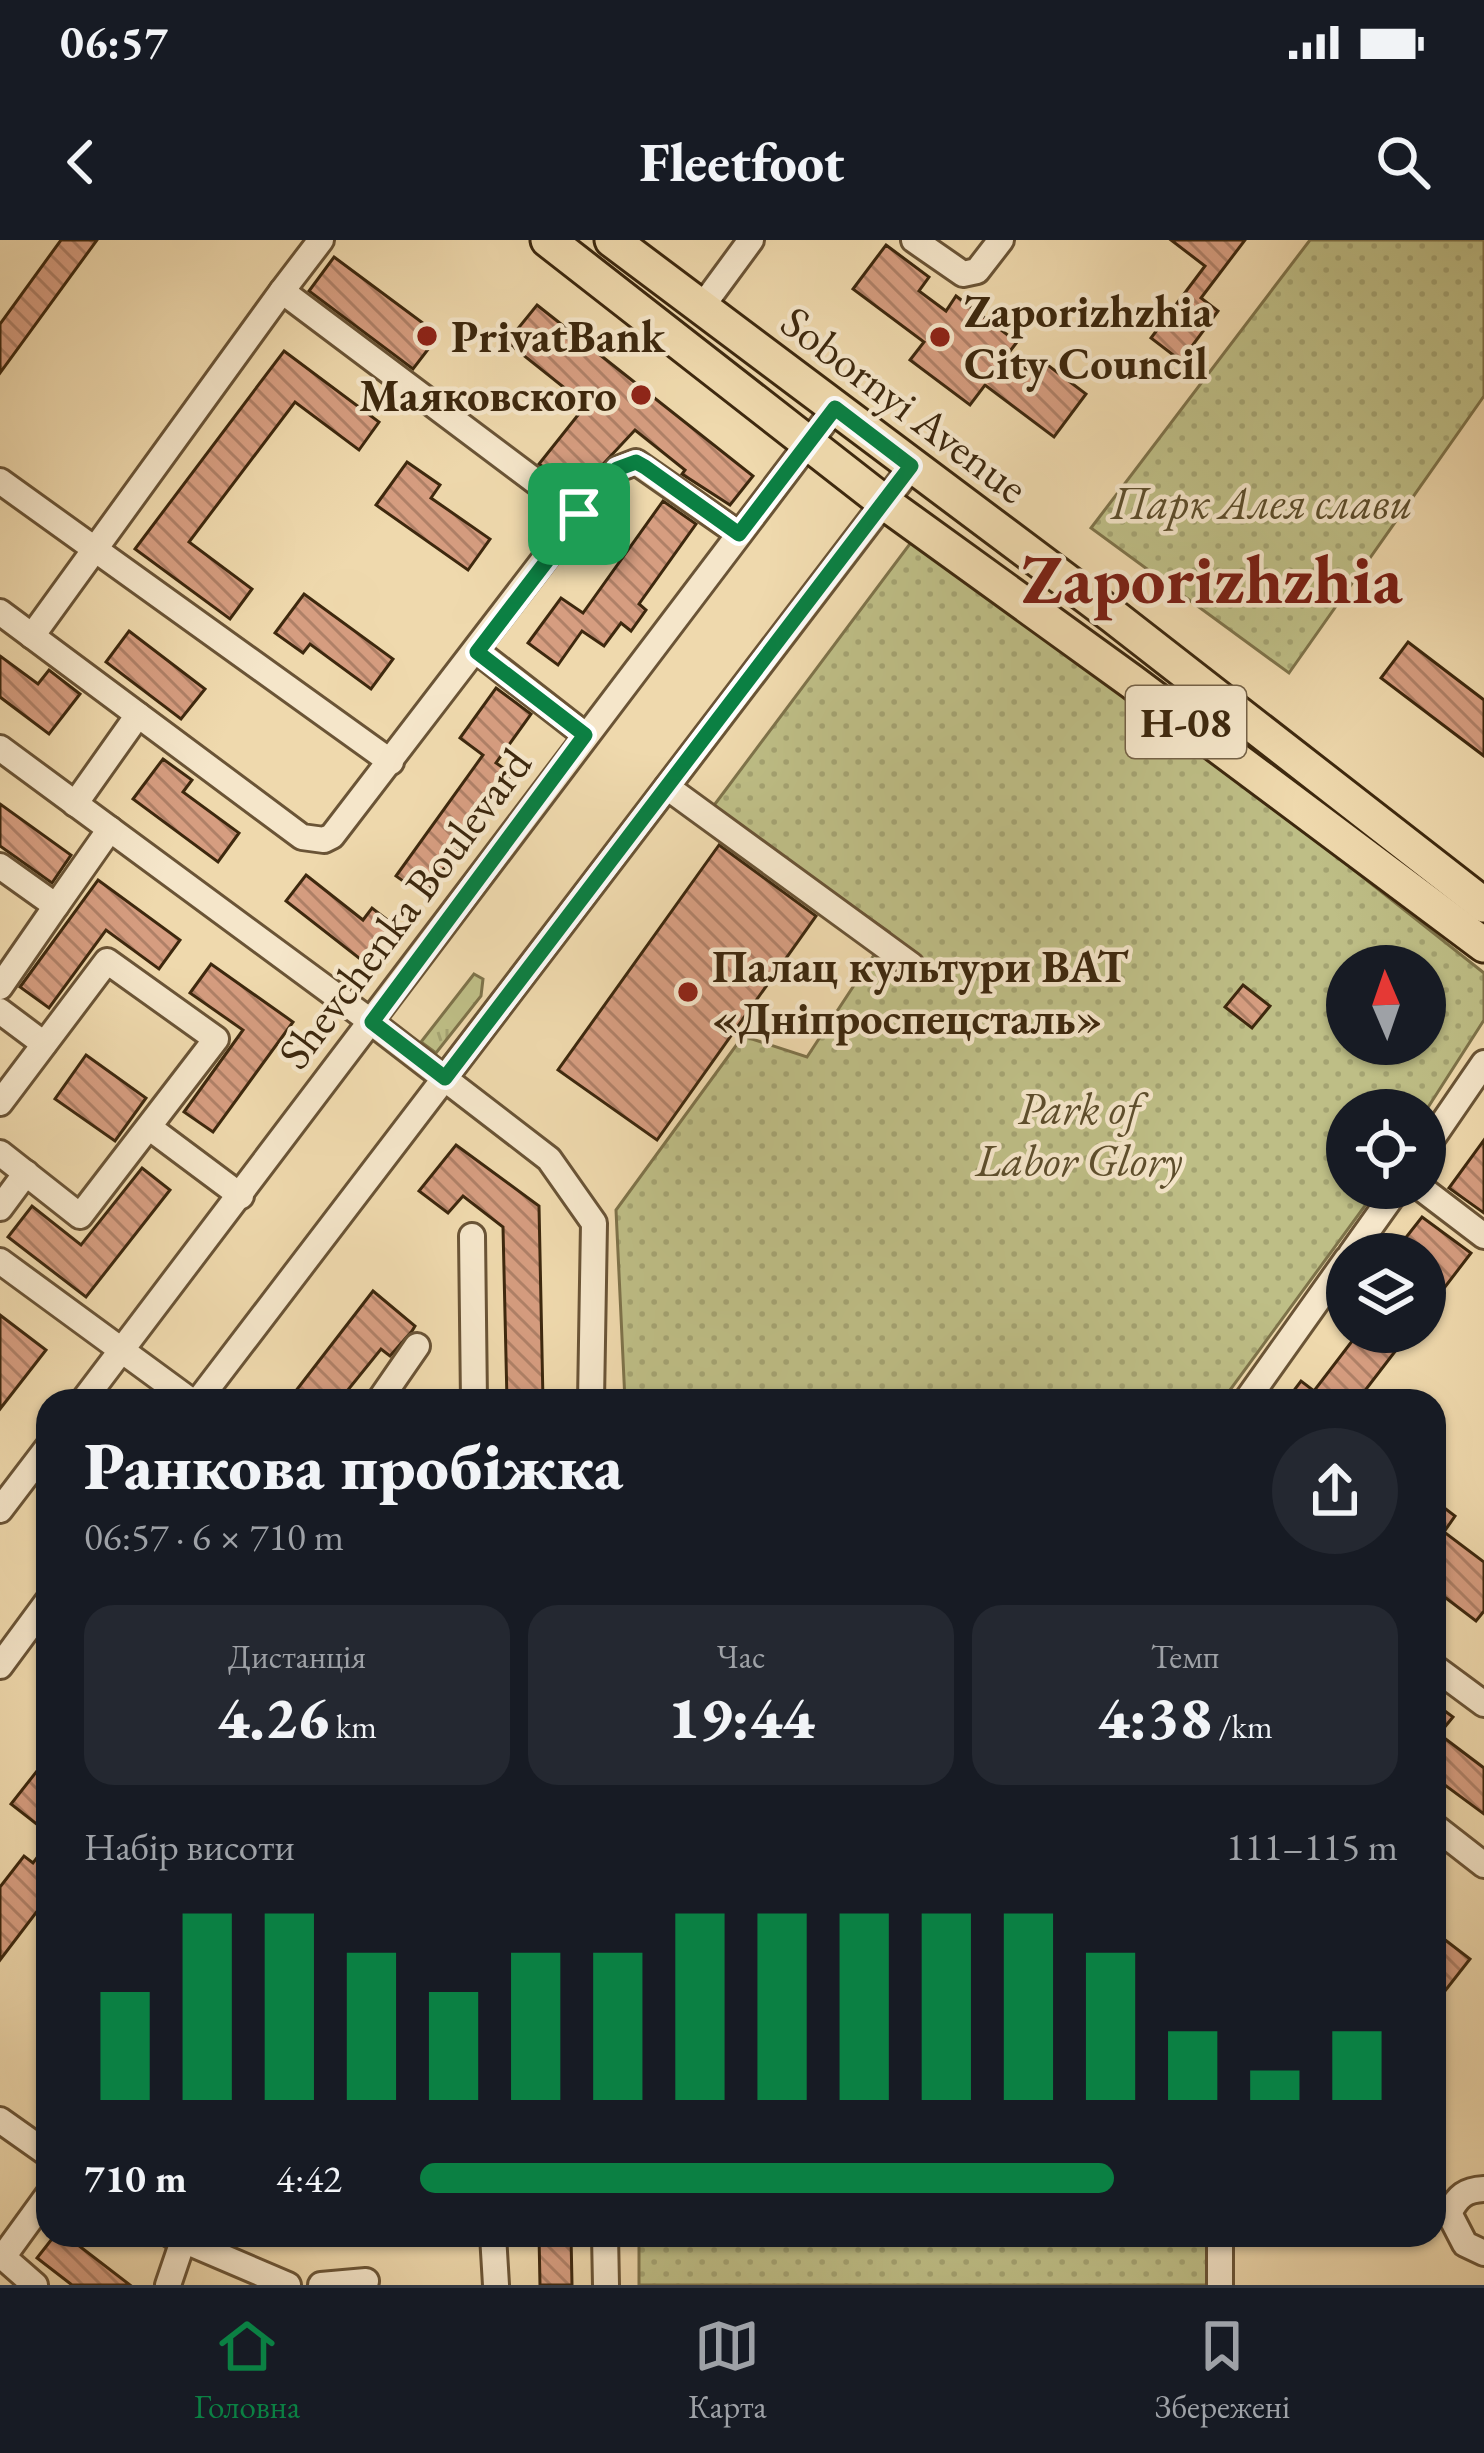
<!DOCTYPE html>
<html lang="uk">
<meta charset="utf-8">
<style>
body{margin:0;font-family:"EB Garamond",serif;background:#242831;color:#f1f3f6;height:100vh;display:flex;flex-direction:column;font-size:45px;white-space:nowrap}
*{box-sizing:border-box;margin:0}
p{font-size:39px;color:#9ea1a6}
.icon{flex:none;width:66px;height:66px;fill:none;stroke:currentColor;stroke-width:2;stroke-linecap:round;stroke-linejoin:round}
.map{position:relative;flex:1;overflow:hidden}
.side{position:absolute;left:36px;top:1149px;width:1410px;height:858px;display:flex;flex-direction:column;background:#171b24;border-radius:36px;box-shadow:0 3px 9px #0004}
.side>*{flex:none}
.needle{width:78px;rotate:358deg}
.fabs{position:absolute;left:1326px;top:705px;display:grid;gap:24px}
.fabs a{display:grid;place-items:center;width:120px;height:120px;border-radius:50%;background:#171b24;box-shadow:0 3px 9px #0004;font-size:60px}
.pin{position:absolute;display:grid;place-items:center;width:102px;height:102px;color:#fff;margin:-51px;border-radius:24px;box-shadow:0 6px 18px #0006}
.round{display:grid;place-items:center;flex:none;width:126px;height:126px;border-radius:63px;background:#242831}
.overview{display:flex;align-items:center;justify-content:space-between;height:204px;padding:0 48px}
h1{font-size:66px;font-weight:800;line-height:90px}
.figures{display:grid;grid-template-columns:repeat(3,1fr);gap:18px;height:204px;padding:12px 48px}
.figures div{display:grid;align-content:center;border-radius:30px;background:#242831;text-align:center}
.figures b{font-size:60px;font-weight:800}
.figures small{font-size:33px;font-weight:400}
.figures p{font-size:33px}
.chart{height:336px;padding:24px 48px}
.chart p{display:flex;justify-content:space-between}
.chart svg{width:100%;height:216px;margin-top:12px;stroke:#0b8043;stroke-width:6}
ul{padding:0 48px;list-style:none;font-size:39px}
li{display:grid;grid-template-columns:192px 144px 1fr;align-items:center;height:90px}
li i{height:30px;border-radius:15px;background:#0b8043}
.status{display:flex;justify-content:space-between;align-items:center;height:84px;padding:0 60px;background:#171b24;direction:ltr}
.status svg{height:33px;fill:currentColor}
header{display:flex;justify-content:space-between;align-items:center;height:156px;padding:0 48px;background:#171b24;font-size:54px;font-weight:800}
.tabs{display:flex;justify-content:space-around;align-items:center;height:168px;border-top:3px solid #363941;background:#171b24;font-size:33px;color:#9ea1a6}
.tabs a{display:grid;justify-items:center;gap:6px}
.tabs .current{color:#0b8043}
.map>svg:first-child{display:block}
.grass{fill:url(#grass-tufts);stroke:#7e734a;stroke-width:3}
.park{fill:url(#park-dots);stroke:#7e734a;stroke-width:3;fill-rule:evenodd}
.building{fill:url(#building-back-hatch);stroke:#3d280e;stroke-width:3}
.lines{fill:none;stroke-linecap:round;stroke-linejoin:round}
.minor-casing{stroke:#6a5436;stroke-width:30}
.major-casing{stroke:#3d280e;stroke-width:39}
.minor{stroke:#f5e6ca;stroke-width:24}
.major{stroke:#efd9ad;stroke-width:33}
.route-casing{stroke:#fff;stroke-width:24}
.route{stroke:#0b8043;stroke-width:15}
.poi-dot{fill:#8f2418;stroke:#f5e6ca;stroke-width:4.5}
.labels{text-anchor:middle;dominant-baseline:central;stroke-width:9;stroke-linejoin:round;paint-order:stroke}
.shield{fill:#f5e6ca;stroke:#746146;stroke-width:3}
.shield-label{font-size:42px;font-weight:bold;fill:#3d280e}
.poi-label{font-size:45px;font-weight:bold;fill:#3d280e;stroke:#f5e6ca;text-anchor:start}
.street-label{font-size:45px;fill:#3d280e;stroke:#f5e6ca}
.park-label{font-size:45px;font-style:italic;fill:#5d4e2c;stroke:#f5e6ca}
.town-label{font-size:69px;font-weight:bold;fill:#7a1f14;stroke:#f5e6ca}
</style>
<div class="status"><b>06:57</b><svg viewBox="0 0 49 12"><path d="M0 12V9h3v3zM5 12V6h3v6zM10 12V3h3v9zM15 12V0h3v12zM26 1h20v11H26zM47 4h2v5h-2z"/></svg></div>
<header><svg class="icon" aria-label="back" viewBox="0 0 24 24"><path d="M15 5l-7 7 7 7"/></svg>Fleetfoot<svg class="icon" aria-label="search" viewBox="0 0 24 24"><circle cx="10" cy="10" r="6"/><path d="M15 15l6 6"/></svg></header>
<div class="map">
<svg width="1484" height="2045" viewBox="0 0 1484 2045">
<defs>
<pattern id="grass-tufts" width="24" height="20" patternUnits="userSpaceOnUse" patternTransform="scale(3)"><rect width="24" height="20" fill="#bebe86"/><path d="M3 7l-1-3M5 7V3M7 7l1-3M15 17l-1-3M17 17v-4M19 17l1-3" fill="none" stroke="#a4a372"/></pattern>
<pattern id="park-dots" width="8" height="8" patternUnits="userSpaceOnUse" patternTransform="scale(3)"><rect width="8" height="8" fill="#bebe86"/><path d="M2 2h.1M6 6h.1" fill="none" stroke="#a4a372" stroke-width="1.8" stroke-linecap="round"/></pattern>
<pattern id="building-back-hatch" width="6" height="6" patternUnits="userSpaceOnUse" patternTransform="scale(3)"><rect width="6" height="6" fill="#d69d80"/><path d="M-1 5l2 2M0 0l6 6M5-1l2 2" fill="none" stroke="#af8067"/></pattern>
</defs>
<rect width="100%" height="100%" fill="#efd9ad"/>
<filter id="stains"><feTurbulence type="fractalNoise" baseFrequency=".00167" numOctaves="4"/><feColorMatrix values="0 0 0 0 .2 0 0 0 0 .09 0 0 0 0 .02 0 0 0 .5 -.17"/></filter>
<radialGradient id="worn" r=".72"><stop offset=".6" stop-color="#630" stop-opacity="0"/><stop offset="1" stop-color="#630" stop-opacity=".3"/></radialGradient>
<polygon class="grass" points="474,734 483,739 481,756 436,813 421,802"/>
<g class="park">
<polygon points="1310,0 1484,0 1484,156 1289,433 1091,288"/>
<path d="M915,297L1125,449L1484,733V780L1425,872L1347,870V948H1378L1222,1161H625L616,970L743,796L807,817L889,692L712,568ZM1347,726H1425V804H1347Z"/>
<polygon points="639,1995 1208,1995 1209,2045 639,2045"/>
</g>
<g class="building">
<polygon points="61,0 97,0 0,133 0,84"/>
<polygon points="1171,0 1245,0 1201,58 1218,71 1181,121 1151,98 1205,26"/>
<polygon points="886,5 929,37 919,51 946,71 956,56 1017,102 1007,115 1031,133 1041,120 1086,154 1054,197 985,145 970,165 910,120 924,102 853,49"/>
<polygon points="334,17 439,95 413,129 309,51"/>
<polygon points="537,65 753,236 730,265 682,234 685,230 635,190 577,252 539,224 586,165 507,102"/>
<polygon points="284,111 379,182 359,210 295,162 189,302 252,349 230,379 135,309"/>
<polygon points="407,222 440,245 431,258 490,299 468,330 376,265"/>
<polygon points="663,261 696,284 639,364 646,370 631,391 621,383 604,406 582,391 558,425 528,403 561,358 583,373"/>
<polygon points="304,354 393,419 371,449 310,404 303,413 275,393"/>
<polygon points="129,391 205,449 181,479 106,422"/>
<polygon points="1408,402 1484,460 1484,516 1381,438"/>
<polygon points="0,416 38,444 49,430 80,454 49,494 0,457"/>
<polygon points="496,448 531,474 496,523 512,534 424,656 396,636 483,515 460,498"/>
<polygon points="163,519 192,540 183,552 239,593 218,622 133,559"/>
<polygon points="0,564 71,615 52,643 0,606"/>
<polygon points="719,605 816,676 657,900 558,830"/>
<polygon points="306,635 363,680 372,668 394,685 364,722 286,661"/>
<polygon points="98,640 180,700 159,729 106,690 49,768 20,747"/>
<polygon points="211,724 293,782 213,892 184,872 243,790 190,753"/>
<polygon points="1243,745 1270,766 1252,788 1225,767"/>
<polygon points="86,815 146,858 115,901 55,859"/>
<polygon points="1484,900 1484,973 1449,948"/>
<polygon points="456,905 539,966 543,1161 507,1161 503,987 463,956 448,973 419,951"/>
<polygon points="142,928 170,950 86,1057 8,997 32,966 81,1005"/>
<polygon points="1422,977 1471,1013 1425,1073 1425,1014 1411,1014 1400,1005"/>
<polygon points="373,1051 415,1086 412,1091 390,1116 381,1109 339,1161 288,1161"/>
<polygon points="0,1075 46,1110 0,1169"/>
<polygon points="1359,1092 1410,1092 1357,1161 1286,1161 1301,1141 1314,1151"/>
<polygon points="1434,1260 1455,1276 1444,1292 1484,1322 1484,1371 1476,1381 1434,1349"/>
<polygon points="1434,1463 1453,1477 1439,1494 1484,1528 1484,1574 1434,1537"/>
<polygon points="48,1517 48,1593 11,1564"/>
<polygon points="48,1603 48,1657 0,1720 0,1647 24,1616 33,1623"/>
<polygon points="1440,1696 1470,1719 1434,1765 1434,1704"/>
<polygon points="55,1995 65,1995 130,2045 72,2045 37,2018"/>
<polygon points="539,1995 571,1995 572,2045 540,2045"/>
</g>
<g class="lines">
<g class="minor-casing">
<g id="minor">
<polyline points="321,0 282,51 579,274 618,229 636,222 739,294"/>
<polyline points="914,0 963,34 977,31 1001,0"/>
<polyline points="701,68 751,0"/>
<polyline points="0,241 391,522"/>
<polyline points="0,372 302,597 324,600 332,596 579,274"/>
<polyline points="32,396 282,51"/>
<polyline points="477,411 585,495"/>
<polyline points="0,508 362,775 549,919 594,983 591,1161"/>
<polyline points="667,547 911,725"/>
<polyline points="75,564 138,475"/>
<polyline points="0,626 56,666 110,589"/>
<polyline points="0,747 56,666"/>
<polyline points="0,771 44,804"/>
<polyline points="0,863 107,721 216,799 80,976 0,913"/>
<polyline points="150,888 241,956"/>
<polyline points="1425,909 1484,823"/>
<polyline points="1421,948 1484,996"/>
<polyline points="0,968 26,933"/>
<polyline points="472,996 474,1161"/>
<polyline points="1351,1014 1398,948"/>
<polyline points="0,1021 191,1161"/>
<polyline points="83,1161 835,168"/>
<polyline points="198,1161 912,226"/>
<polyline points="379,1161 417,1106"/>
<polyline points="1246,1161 1347,1019"/>
<polyline points="0,1270 48,1207"/>
<polyline points="0,1426 48,1361"/>
<polyline points="1434,1427 1484,1464"/>
<polyline points="1434,1586 1484,1625"/>
<polyline points="0,1880 48,1914"/>
<path d="M1434,1973H1449C1458,1956 1465,1950 1484,1949"/>
<polyline points="1449,1973 1465,2004 1484,2013"/>
<polyline points="171,1995 288,2045"/>
<polyline points="493,1995 496,2045"/>
<polyline points="605,1995 606,2045"/>
<polyline points="1220,1995 1220,2045"/>
<polyline points="0,2014 3,2017 48,1955"/>
<polyline points="3,2017 35,2045"/>
<polyline points="168,2045 185,1995"/>
<polyline points="321,2045 366,2041"/>
</g>
</g>
<g class="major-casing">
<g id="major">
<polyline points="548,0 885,263 1131,441 1484,705"/>
<polyline points="612,0 1113,376 1484,665"/>
</g>
</g>
<use href="#minor" class="minor"/>
<use href="#major" class="major"/>
</g>
<g class="lines">
<g class="route-casing">
<polygon id="route" points="835,168 911,226 445,838 372,782 585,495 477,412 617,229 636,222 645,227 739,294"/>
</g>
<use href="#route" class="route"/>
</g>
<g class="poi-dot">
<circle cx="427" cy="96" r="12"/>
<circle cx="940" cy="97" r="12"/>
<circle cx="641" cy="155" r="12"/>
<circle cx="688" cy="752" r="12"/>
</g>
<g class="labels">
<rect class="shield" x="1126" y="446" width="120" height="72" rx="9"/>
<g class="shield-label">
<text x="1186" y="482">Н-08</text>
</g>
<g class="poi-label">
<text x="964" y="71">Zaporizhzhia<tspan x="964" dy="52">City Council</tspan></text>
<text x="451" y="96">PrivatBank</text>
<text x="617" y="155" text-anchor="end">Маяковского</text>
<text x="712" y="726">Палац культури ВАТ<tspan x="712" dy="52">«Дніпроспецсталь»</tspan></text>
</g>
<g class="street-label">
<text transform="translate(905 164) rotate(37)">Sobornyi Avenue</text>
<text transform="translate(404 668) rotate(-53)">Shevchenka Boulevard</text>
</g>
<g class="park-label">
<text x="1262" y="262">Парк Алея слави</text>
<text x="1079" y="868">Park of<tspan x="1079" dy="52">Labor Glory</tspan></text>
</g>
<g class="town-label">
<text x="1212" y="339">Zaporizhzhia</text>
</g>
</g>
<rect width="100%" height="100%" filter="url(#stains)"/>
<rect width="100%" height="100%" fill="url(#worn)"/>
</svg>
<div class="fabs">
<a><svg class="needle" viewBox="-14 -14 28 28"><path d="M0-13l5 13h-10z" fill="#e53935"/><path d="M0 13l5-13h-10z" fill="#9ea1a6"/></svg></a>
<a><svg class="icon" aria-label="locate" viewBox="0 0 24 24"><circle cx="12" cy="12" r="6"/><path d="M12 2v4M12 18v4M2 12h4M18 12h4"/></svg></a>
<a><svg class="icon" aria-label="layers" viewBox="0 0 24 24"><path d="M12 4l9 5-9 5-9-5zM3 14l9 5 9-5"/></svg></a>
</div>
<div class="pin" style="left:579px;top:274px;background:#1e9e55"><svg class="icon" aria-label="arrive" viewBox="0 0 24 24"><path d="M6 21V4h12l-3 4 3 4H6"/></svg></div>
<section class="side">
<div class="overview"><div><h1>Ранкова пробіжка</h1><p>06:57 · 6 × 710 m</p></div><a class="round"><svg class="icon" aria-label="share" viewBox="0 0 24 24"><path d="M12 15V3M7 8l5-5 5 5M5 13v7h14v-7"/></svg></a></div>
<div class="figures">
<div><p>Дистанція</p><b>4.26<small> km</small></b></div>
<div><p>Час</p><b>19:44</b></div>
<div><p>Темп</p><b>4:38<small> /km</small></b></div>
</div>
<div class="chart"><p><span>Набір висоти</span>111–115 m</p>
<svg viewBox="0 0 160 44" preserveAspectRatio="none"><path d="M5 44V22M15 44V6M25 44V6M35 44V14M45 44V22M55 44V14M65 44V14M75 44V6M85 44V6M95 44V6M105 44V6M115 44V6M125 44V14M135 44V30M145 44V38M155 44V30"/></svg>
</div>
<ul>
<li><b>710 m</b>4:42<i style="width:71%"></i></li>
</ul>
</section>
</div>
<nav class="tabs">
<a class="current"><svg class="icon" aria-label="home" viewBox="0 0 24 24"><path d="M3 11l9-7 9 7M6 9v11h12V9"/></svg>Головна</a>
<a><svg class="icon" aria-label="map" viewBox="0 0 24 24"><path d="M3 6l6-2 6 2 6-2v14l-6 2-6-2-6 2zM9 4v14M15 6v14"/></svg>Карта</a>
<a><svg class="icon" aria-label="saved" viewBox="0 0 24 24"><path d="M7 4h10v16l-5-4-5 4z"/></svg>Збережені</a>
</nav>
